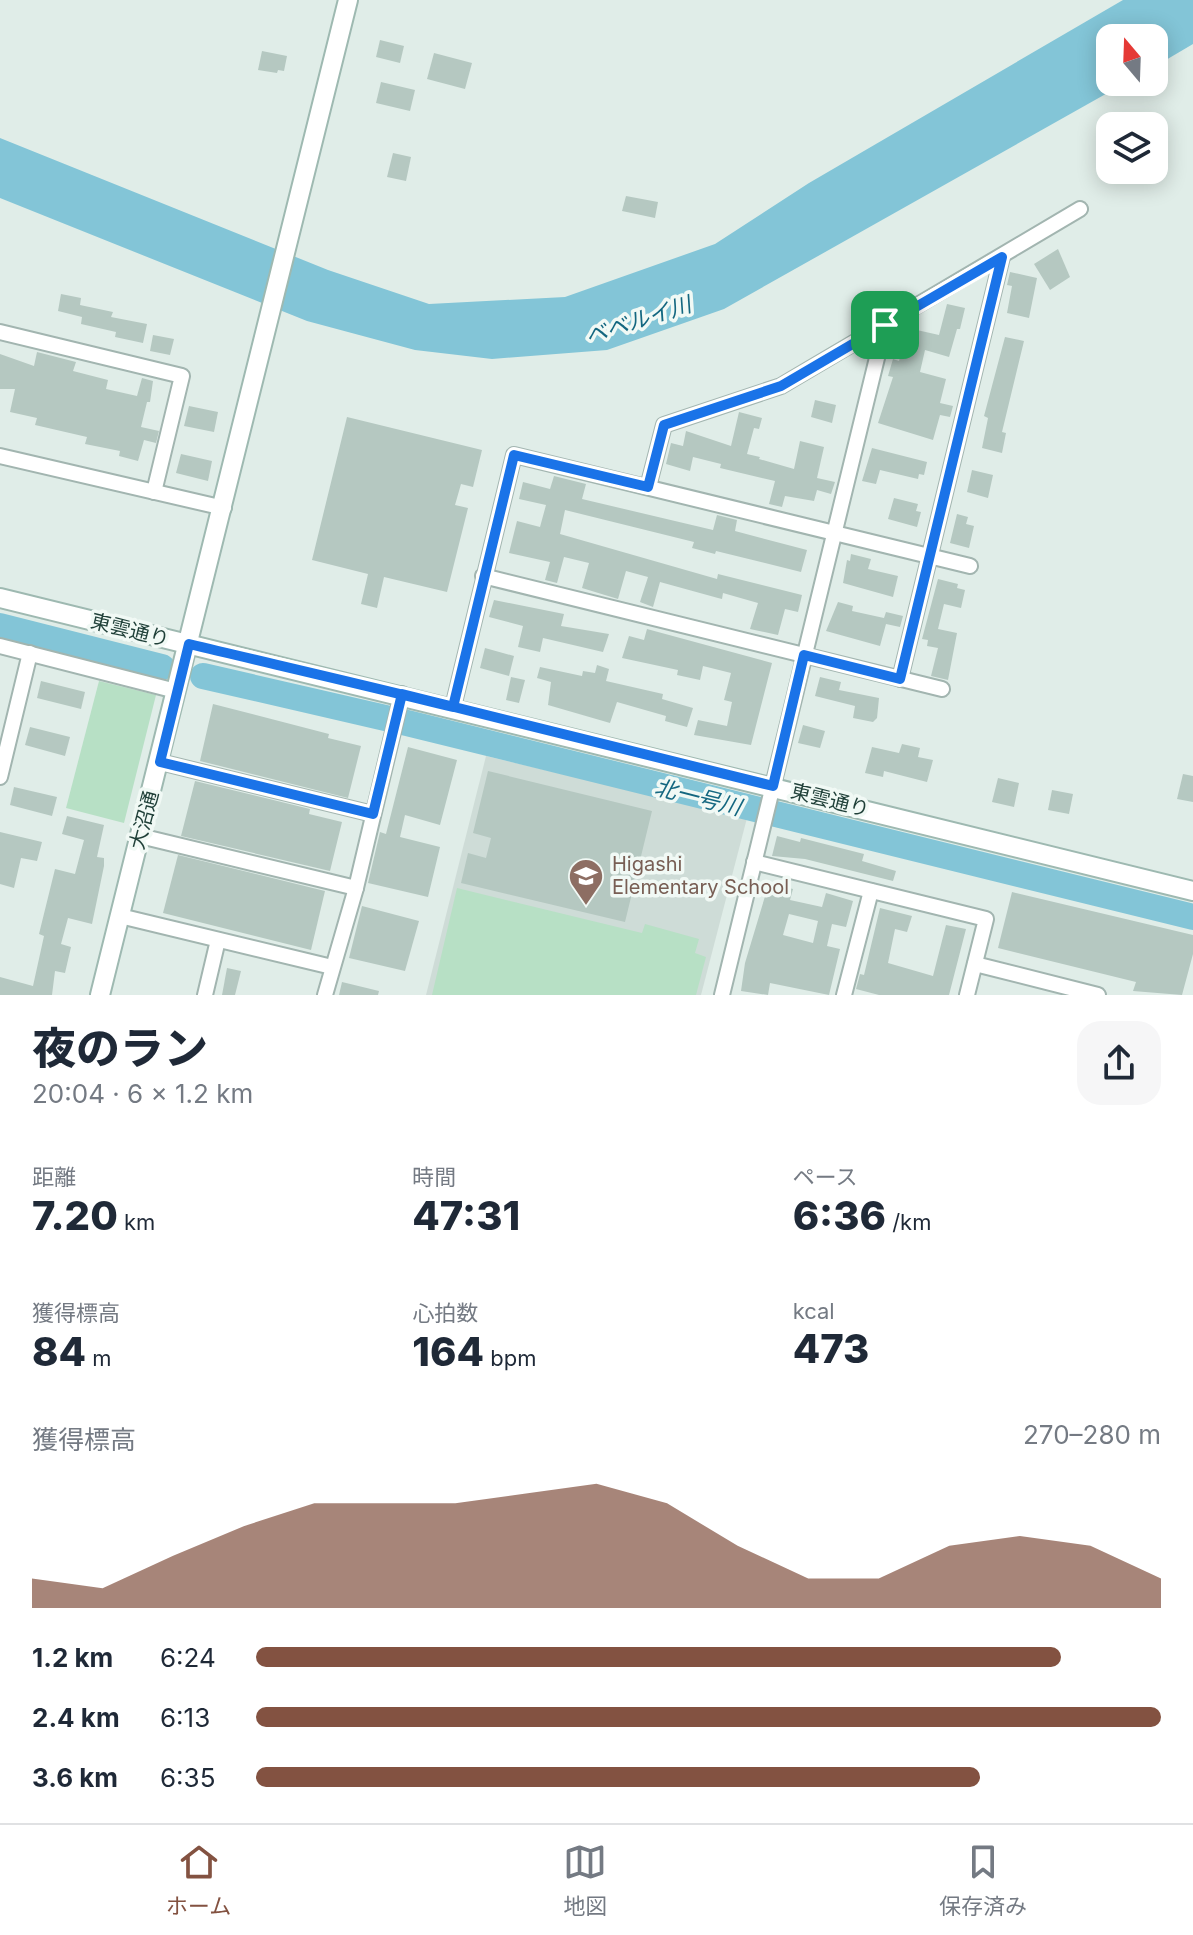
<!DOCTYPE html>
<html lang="ja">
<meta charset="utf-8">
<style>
body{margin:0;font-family:Inter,"Noto Sans JP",sans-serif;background:#f6f6f7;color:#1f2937;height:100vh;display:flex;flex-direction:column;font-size:30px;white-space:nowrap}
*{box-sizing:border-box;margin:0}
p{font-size:26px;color:#747a83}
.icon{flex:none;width:44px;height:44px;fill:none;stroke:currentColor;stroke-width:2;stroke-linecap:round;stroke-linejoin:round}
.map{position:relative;height:995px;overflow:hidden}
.sheet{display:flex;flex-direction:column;background:#fff;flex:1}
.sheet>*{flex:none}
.needle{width:52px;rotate:341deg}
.buttons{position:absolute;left:1096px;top:24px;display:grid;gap:16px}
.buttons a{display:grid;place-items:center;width:72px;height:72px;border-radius:16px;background:#fff;box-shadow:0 4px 20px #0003;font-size:40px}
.pin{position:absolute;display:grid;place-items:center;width:68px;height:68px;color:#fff;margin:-34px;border-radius:16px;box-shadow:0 4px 12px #0006}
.round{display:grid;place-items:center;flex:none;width:84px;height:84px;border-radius:24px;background:#f6f6f7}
.summary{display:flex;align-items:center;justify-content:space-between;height:136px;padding:0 32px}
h1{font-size:44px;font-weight:800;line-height:60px}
.figures{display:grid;grid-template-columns:repeat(3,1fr);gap:12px;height:136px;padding:8px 32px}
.figures div{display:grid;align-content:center}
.figures b{font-size:40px;font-weight:800}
.figures small{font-size:22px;font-weight:400}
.figures p{font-size:22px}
.chart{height:224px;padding:16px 32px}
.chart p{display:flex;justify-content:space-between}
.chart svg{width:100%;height:144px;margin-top:8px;fill:#835241;opacity:.7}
ul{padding:0 32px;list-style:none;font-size:26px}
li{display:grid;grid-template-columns:128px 96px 1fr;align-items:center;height:60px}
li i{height:20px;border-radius:10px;background:#835241}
.tabs{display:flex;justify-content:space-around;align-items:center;height:112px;border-top:2px solid #e0e1e3;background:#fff;font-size:22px;color:#747a83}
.tabs a{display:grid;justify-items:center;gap:4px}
.tabs .selected{color:#835241}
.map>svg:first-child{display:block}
.built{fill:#cedcd7}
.green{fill:#b7e0c5}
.water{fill:#83c5d7}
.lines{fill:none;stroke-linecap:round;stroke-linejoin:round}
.river{stroke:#83c5d7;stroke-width:26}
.building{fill:#b5c8c1;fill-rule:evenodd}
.street-casing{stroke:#a2b5b0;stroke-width:18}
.secondary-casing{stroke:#9eb9b1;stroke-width:22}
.street{stroke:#fff;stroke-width:14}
.secondary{stroke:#fff;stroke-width:18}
.route-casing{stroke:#fff;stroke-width:16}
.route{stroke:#1a73e8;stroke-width:10}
.labels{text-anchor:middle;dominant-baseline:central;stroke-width:7;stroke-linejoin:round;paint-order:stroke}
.street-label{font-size:20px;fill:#1f3f38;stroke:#f1f9f5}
.education-label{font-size:20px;fill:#785e54;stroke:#f1f9f5;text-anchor:start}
.water-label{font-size:22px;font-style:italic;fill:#146780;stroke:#f1f9f5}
</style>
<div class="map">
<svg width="1193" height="995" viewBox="0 0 1193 995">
<rect width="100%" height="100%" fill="#e0ede8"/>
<polygon class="built" points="486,756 747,818 701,995 426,995"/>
<g class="green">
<polygon points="99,681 156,695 124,823 66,808"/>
<polygon points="457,888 642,933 645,924 699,939 695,953 706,957 696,995 432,995"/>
</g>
<polygon class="water" points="1123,0 1193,0 1193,44 1154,67 1154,38 1110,38 1110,82 1127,82 724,309 607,350 492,359 415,350 307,321 0,198 0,138 328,270 429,304 565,297 715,244 809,183"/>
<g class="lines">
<g class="river">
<polyline points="0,626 162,667"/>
<polyline points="203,676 407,723 1193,917"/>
</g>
</g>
<g class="building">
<polygon points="380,40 404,46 400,63 376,57"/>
<polygon points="262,51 287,56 284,71 278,70 277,73 258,70"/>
<polygon points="434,53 472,63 465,89 427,79"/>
<polygon points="381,82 415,90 410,111 376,103"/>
<polygon points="393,153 411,157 406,181 387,177"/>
<polygon points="626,196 658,202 655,218 622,211"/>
<polygon points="1058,249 1070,277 1050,290 1034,264"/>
<polygon points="1010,272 1037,278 1029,318 1007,313 1012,286 1007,285"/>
<polygon points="61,294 81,298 80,305 113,312 111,317 147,324 143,343 115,337 116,332 81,324 82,317 58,311"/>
<polygon points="947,304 965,308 960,329 957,329 949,357 925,350 920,372 946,379 940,403 953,406 950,417 940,415 933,440 878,423 893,377 888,376 893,359 899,361 908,328 939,335"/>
<polygon points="153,335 174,339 170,355 150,351"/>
<polygon points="1005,337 1024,341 1002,432 1006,433 1002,453 982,448 988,418 984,416"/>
<polygon points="37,352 76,362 73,371 108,380 106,389 137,396 142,378 153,381 150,402 147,402 141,427 159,431 156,443 144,440 138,461 119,456 120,451 85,444 87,437 35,425 37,418 10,412 15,389 0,389 0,354 34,366"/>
<polygon points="815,400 836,405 832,423 811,417"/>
<polygon points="189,406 218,412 214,432 184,426"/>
<polygon points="739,412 762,418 759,429 754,428 747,454 760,457 759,459 794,469 800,441 824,447 817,478 835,482 831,494 817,490 814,501 785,496 782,507 769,504 775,481 720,468 721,464 693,457 690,471 666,464 671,443 683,446 686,431 731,446"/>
<polygon points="347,417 482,450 473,487 461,484 455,505 468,508 447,592 384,577 377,608 361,604 368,574 312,560"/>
<polygon points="872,448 927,462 924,475 919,474 918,479 880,470 876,484 862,481"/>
<polygon points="181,454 212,461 208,481 176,473"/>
<polygon points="972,470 993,475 988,498 967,492"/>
<polygon points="554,476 586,484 582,499 713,530 717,515 737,520 735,531 807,550 801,572 716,551 715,554 692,548 694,542 565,510 560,534 717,579 718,574 802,595 798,612 785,609 778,635 750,629 758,603 723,593 722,599 718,598 660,582 653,607 640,602 648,577 626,571 618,599 582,588 589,563 564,557 557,583 545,580 550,562 509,553 517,521 540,527 546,505 519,499 523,482 550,489"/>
<polygon points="894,498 918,504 916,511 921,512 917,527 888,519"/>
<polygon points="957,514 968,517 966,524 974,526 969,548 950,543"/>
<polygon points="851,554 871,559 868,569 898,576 893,597 843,583 847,560 850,561"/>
<polygon points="938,579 958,584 957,588 965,590 961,608 944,604 938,629 957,633 948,680 931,676 938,648 927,646 928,640 922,639"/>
<polygon points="494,600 564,614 561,626 609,634 603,652 543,638 540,652 518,647 523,626 489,617"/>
<polygon points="838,602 853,606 852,611 884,618 886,612 903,616 900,627 886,624 880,646 826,631"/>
<polygon points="647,629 772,663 751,745 694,735 698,720 727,726 732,702 724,700 731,673 703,666 700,680 677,675 678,670 622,658 629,636 644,640"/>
<polygon points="485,648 514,656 509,676 480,668"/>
<polygon points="597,665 609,669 606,681 663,694 662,699 693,708 687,727 665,721 666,716 617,702 610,723 548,705 551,682 537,678 540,667 582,676 583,671 595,673"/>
<polygon points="511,677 525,680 519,703 506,700"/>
<polygon points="820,677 841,682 839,690 879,698 877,718 873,722 853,718 855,706 815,696"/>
<polygon points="41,681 85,692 81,709 37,698"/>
<polygon points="213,704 329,734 328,738 361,746 348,798 200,761"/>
<polygon points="803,725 825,731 820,748 798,743"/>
<polygon points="30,727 70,737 65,756 25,745"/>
<polygon points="902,744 920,748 918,757 933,760 927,782 884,771 883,777 865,773 872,747 899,753"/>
<polygon points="408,747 457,760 440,825 405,815 400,837 440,847 428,897 368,883 380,832 386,834"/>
<polygon points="488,771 652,811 625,922 461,883 468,853 486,858 491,838 473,833"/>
<polygon points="1183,774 1193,776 1193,802 1177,799"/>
<polygon points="998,778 1019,783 1014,807 992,802"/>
<polygon points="195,781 310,809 309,814 342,822 330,871 181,836"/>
<polygon points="14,787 57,797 52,816 10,805"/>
<polygon points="1052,790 1073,794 1069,814 1048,810"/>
<polygon points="67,816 104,825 97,857 104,858 104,866 92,924 68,918 61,944 71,947 65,973 55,971 52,995 0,995 0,977 33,986 44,936 39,934 55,869 75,874 84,840 62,834"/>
<polygon points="0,832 42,842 37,861 21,858 14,888 0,884"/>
<polygon points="777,836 800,842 801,838 864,854 862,861 896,871 893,881 805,859 772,856"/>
<polygon points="178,855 325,891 311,950 163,913"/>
<path d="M769,883L793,889L790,900L822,907L826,893L853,901L846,927L832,924L827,946L840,949L829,995L770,983L768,995L741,991L745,963ZM789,914L818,921L813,943L783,935Z"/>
<polygon points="1012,892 1193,935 1193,954 1182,995 1133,991 1136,982 998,948"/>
<polygon points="362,906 419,921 405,971 349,958"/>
<polygon points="880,908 912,916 907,932 895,929 888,963 933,976 946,925 966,929 949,995 879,995 856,989 860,974 864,975"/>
<polygon points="227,968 241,971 235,995 222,995"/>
<polygon points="342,982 379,991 378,995 339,995"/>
</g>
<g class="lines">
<g class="street-casing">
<g id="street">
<polyline points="0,332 182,376 154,492"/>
<polyline points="0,456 224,508"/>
<polyline points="648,487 664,425 781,386 1080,209"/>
<polyline points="483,576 942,689"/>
<polyline points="0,646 176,691"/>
<polyline points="900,679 1002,257"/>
<polyline points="453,707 514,455 970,566"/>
<polyline points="160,762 373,814"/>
<polyline points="0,777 30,653"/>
<polyline points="140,836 356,888"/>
<polyline points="754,862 986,919 967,995"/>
<polyline points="120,916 332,967"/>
<polyline points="975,964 1098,995"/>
<polyline points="205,995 218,940"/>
<polyline points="325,995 356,888 402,694"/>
<polyline points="722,995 885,325"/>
<polyline points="844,995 871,891"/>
</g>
</g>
<g class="secondary-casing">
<g id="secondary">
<polyline points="0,598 1193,891"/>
<polyline points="100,995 348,0"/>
</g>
</g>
<use href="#street" class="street"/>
<use href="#secondary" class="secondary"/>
</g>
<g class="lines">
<g class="route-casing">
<path id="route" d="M885,325L781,386L664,425L648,487L514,455L453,707C365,685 277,665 189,644L160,762L373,814L402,694L773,786L804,655L900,679L1002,257L885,325"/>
</g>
<use href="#route" class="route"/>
</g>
<defs>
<g id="school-pin" transform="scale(1.8)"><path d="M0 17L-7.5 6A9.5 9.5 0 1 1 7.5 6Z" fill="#8d6e63" stroke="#f1f9f5"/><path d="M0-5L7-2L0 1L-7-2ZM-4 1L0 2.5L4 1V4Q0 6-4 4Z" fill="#fff"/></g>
</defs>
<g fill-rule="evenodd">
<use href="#school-pin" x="586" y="876"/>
</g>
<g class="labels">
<g class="street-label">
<text transform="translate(130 630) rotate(14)">東雲通り</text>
<text transform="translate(830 800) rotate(14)">東雲通り</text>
<text transform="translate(144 820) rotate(-75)">大沼通</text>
</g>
<g class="education-label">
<text x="612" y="864">Higashi<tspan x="612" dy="23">Elementary School</tspan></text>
</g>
<g class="water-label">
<text transform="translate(638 320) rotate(-18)">ベベルイ川</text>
<text transform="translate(698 797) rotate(14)">北一号川</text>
</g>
</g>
</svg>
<div class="buttons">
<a><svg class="needle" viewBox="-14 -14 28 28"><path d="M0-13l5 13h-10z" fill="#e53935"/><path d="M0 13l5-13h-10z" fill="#747a83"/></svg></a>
<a><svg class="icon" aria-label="layers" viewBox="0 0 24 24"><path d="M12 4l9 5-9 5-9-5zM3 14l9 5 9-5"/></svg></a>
</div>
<div class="pin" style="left:885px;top:325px;background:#1e9e55"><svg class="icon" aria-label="arrive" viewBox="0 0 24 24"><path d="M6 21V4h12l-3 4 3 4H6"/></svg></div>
</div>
<section class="sheet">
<div class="summary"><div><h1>夜のラン</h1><p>20:04 · 6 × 1.2 km</p></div><a class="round"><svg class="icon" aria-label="share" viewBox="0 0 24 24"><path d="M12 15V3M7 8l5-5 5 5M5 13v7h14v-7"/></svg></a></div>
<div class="figures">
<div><p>距離</p><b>7.20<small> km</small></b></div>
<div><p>時間</p><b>47:31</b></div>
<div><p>ペース</p><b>6:36<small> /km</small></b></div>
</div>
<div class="figures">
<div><p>獲得標高</p><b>84<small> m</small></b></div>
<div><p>心拍数</p><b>164<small> bpm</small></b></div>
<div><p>kcal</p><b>473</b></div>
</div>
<div class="chart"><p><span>獲得標高</span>270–280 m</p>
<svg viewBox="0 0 160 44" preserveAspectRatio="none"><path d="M0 44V35L10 38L20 28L30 19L40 12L50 12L60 12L70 9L80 6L90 12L100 25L110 35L120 35L130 25L140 22L150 25L160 35V44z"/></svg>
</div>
<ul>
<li><b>1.2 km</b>6:24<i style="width:89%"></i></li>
<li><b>2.4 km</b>6:13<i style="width:100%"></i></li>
<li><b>3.6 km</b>6:35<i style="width:80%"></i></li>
</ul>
</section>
<nav class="tabs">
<a class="selected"><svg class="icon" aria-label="home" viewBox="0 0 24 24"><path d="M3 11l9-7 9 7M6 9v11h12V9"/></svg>ホーム</a>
<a><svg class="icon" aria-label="map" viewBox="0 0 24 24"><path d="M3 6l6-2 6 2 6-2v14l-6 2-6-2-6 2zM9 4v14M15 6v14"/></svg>地図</a>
<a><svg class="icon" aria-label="saved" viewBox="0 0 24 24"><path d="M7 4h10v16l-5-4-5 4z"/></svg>保存済み</a>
</nav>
